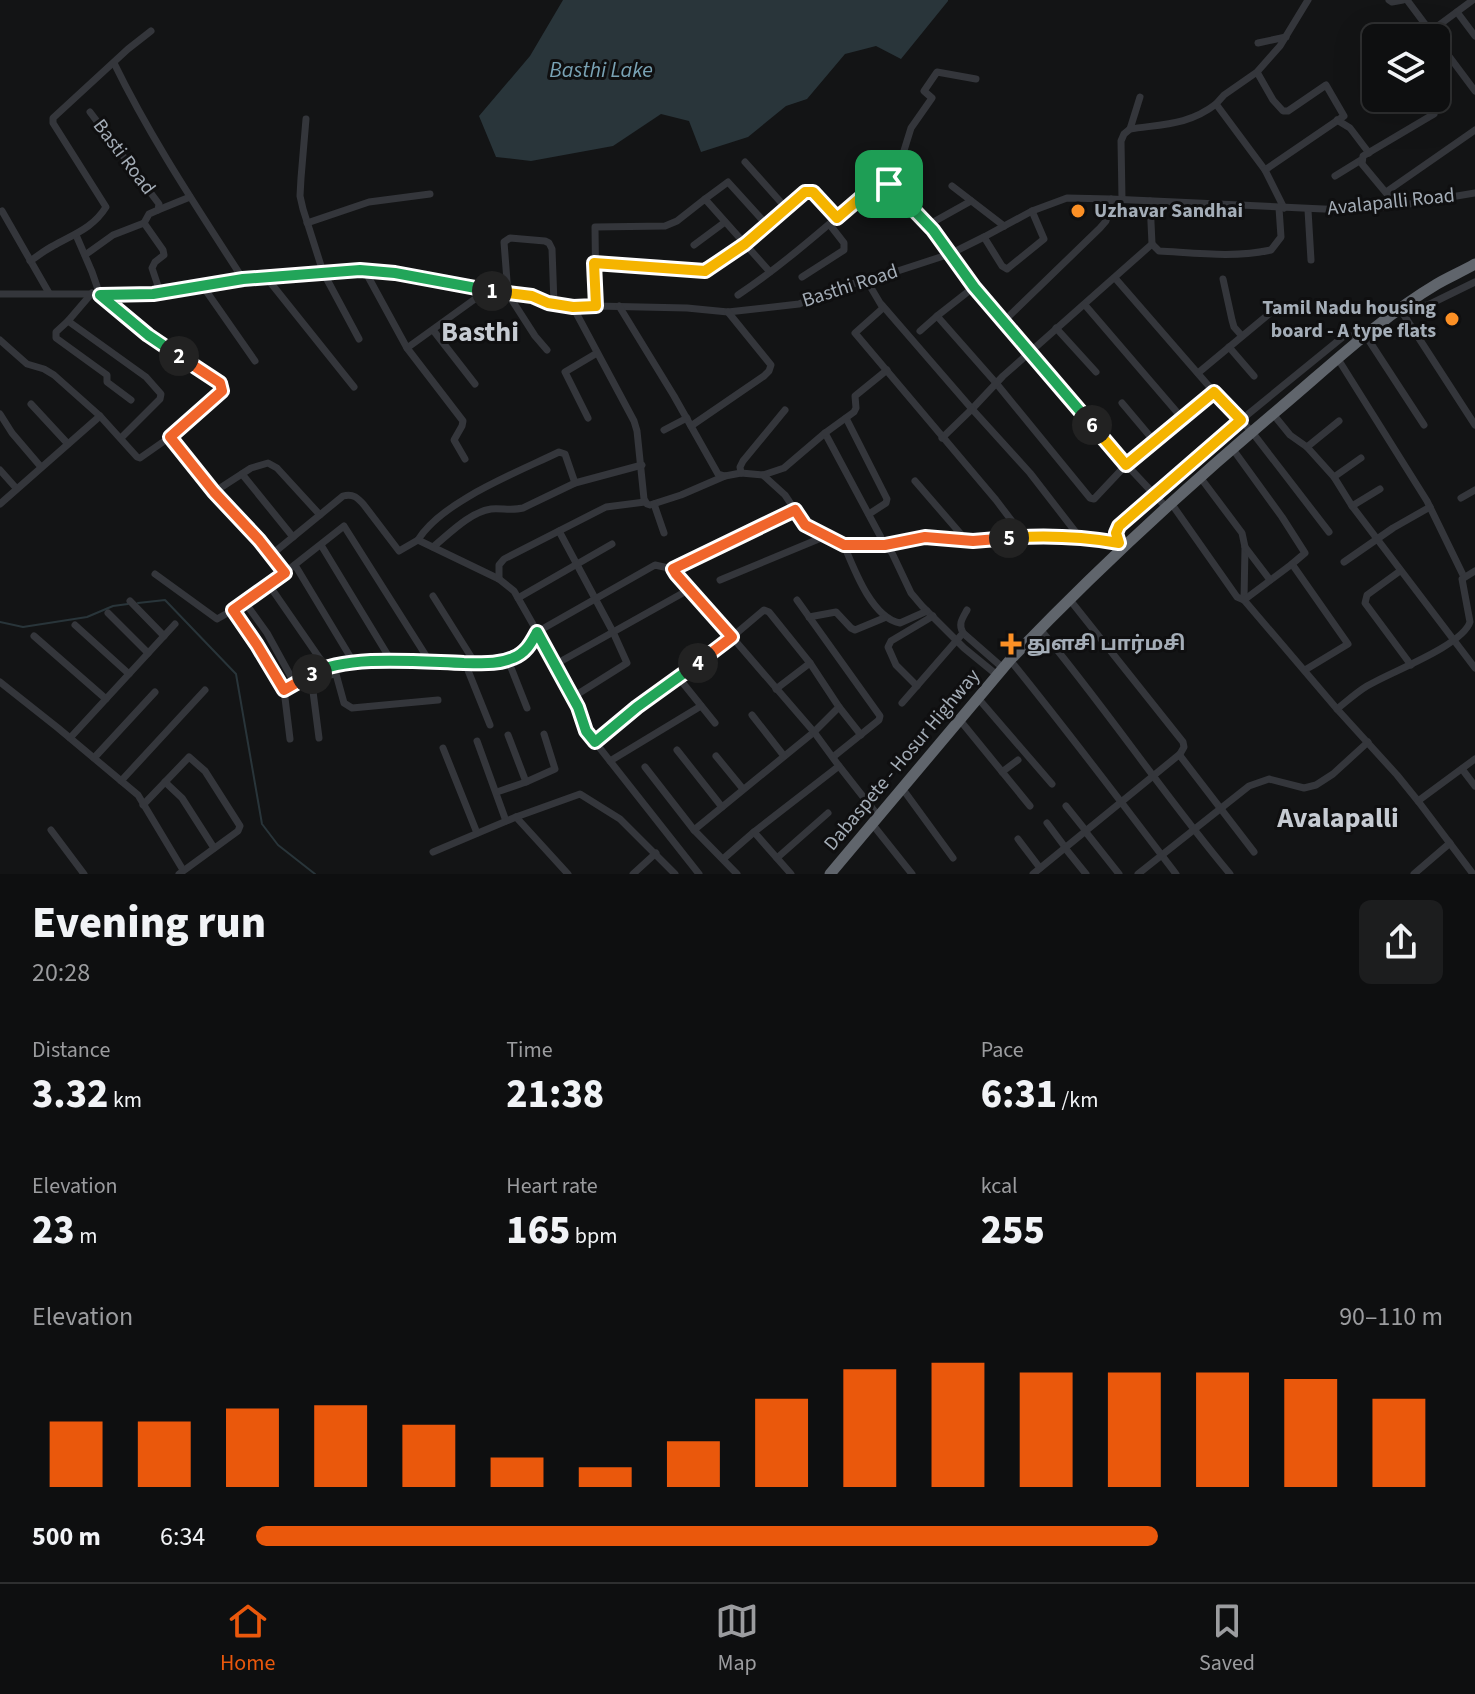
<!DOCTYPE html>
<meta charset="utf-8">
<style>
body{margin:0;font-family:"Source Sans 3","Noto Sans Tamil",sans-serif;background:#1c1d1e;color:#f1f3f6;height:100vh;display:flex;flex-direction:column;font-size:30px;white-space:nowrap}
*{box-sizing:border-box;margin:0}
p{font-size:26px;color:#9b9c9f}
.icon{flex:none;width:44px;height:44px;fill:none;stroke:currentColor;stroke-width:2;stroke-linecap:round;stroke-linejoin:round}
.map{position:relative;height:874px;overflow:hidden}
.drawer{display:flex;flex-direction:column;background:#0e0f10;flex:1}
.drawer>*{flex:none}
.buttons{position:absolute;left:1362px;top:24px;display:grid;gap:16px}
.buttons a{display:grid;place-items:center;width:88px;height:88px;border-radius:12px;background:#0e0f10;box-shadow:0 8px 32px #0002,0 0 0 2px #2e2f30;font-size:40px}
.pin{position:absolute;display:grid;place-items:center;width:68px;height:68px;color:#fff;margin:-34px;border-radius:16px;box-shadow:0 4px 12px #0006}
.km{position:absolute;width:40px;height:40px;margin:-20px;border-radius:50%;background:#222;color:#fff;font-size:22px;line-height:40px;text-align:center}
.round{display:grid;place-items:center;flex:none;width:84px;height:84px;border-radius:12px;background:#1c1d1e}
.summary{display:flex;align-items:center;justify-content:space-between;height:136px;padding:0 32px}
h1{font-size:44px;font-weight:800;line-height:60px}
.figures{display:grid;grid-template-columns:repeat(3,1fr);gap:12px;height:136px;padding:8px 32px}
.figures div{display:grid;align-content:center}
.figures b{font-size:40px;font-weight:800}
.figures small{font-size:22px;font-weight:400}
.figures p{font-size:22px}
.chart{height:224px;padding:16px 32px}
.chart p{display:flex;justify-content:space-between}
.chart svg{width:100%;height:144px;margin-top:8px;stroke:#ea580c;stroke-width:6}
ul{padding:0 32px;list-style:none;font-size:26px}
li{display:grid;grid-template-columns:128px 96px 1fr;align-items:center;height:60px}
li i{height:20px;border-radius:10px;background:#ea580c}
.tabs{display:flex;justify-content:space-around;align-items:center;height:112px;border-top:2px solid #2e2f30;background:#0e0f10;font-size:22px;color:#9b9c9f}
.tabs a{display:grid;justify-items:center;gap:4px}
.tabs .current{color:#ea580c}
.map>svg:first-child{display:block}
.water{fill:#29353a}
.lines{fill:none;stroke-linecap:round;stroke-linejoin:round}
.stream{stroke:#29353a;stroke-width:2}
.minor{stroke:#34363b;stroke-width:7}
.highway{stroke:#60656c;stroke-width:11}
.split-1-casing{stroke:#fff;stroke-width:16}
.split-2-casing{stroke:#fff;stroke-width:16}
.split-3-casing{stroke:#fff;stroke-width:16}
.split-4-casing{stroke:#fff;stroke-width:16}
.split-5-casing{stroke:#fff;stroke-width:16}
.split-6-casing{stroke:#fff;stroke-width:16}
.split-7-casing{stroke:#fff;stroke-width:16}
.split-1{stroke:#f5b400;stroke-width:10}
.split-2{stroke:#22a559;stroke-width:10}
.split-3{stroke:#f0652b;stroke-width:10}
.split-4{stroke:#22a559;stroke-width:10}
.split-5{stroke:#f0652b;stroke-width:10}
.split-6{stroke:#f5b400;stroke-width:10}
.split-7{stroke:#22a559;stroke-width:10}
.poi-dot{fill:#fc9025;stroke:#0f0f10;stroke-width:3}
.labels{text-anchor:middle;dominant-baseline:central;stroke-width:6;stroke-linejoin:round;paint-order:stroke}
.street-label{font-size:20px;fill:#a4adb7;stroke:#0f0f10}
.poi-label{font-size:20px;font-weight:bold;fill:#a4adb7;stroke:#0f0f10;text-anchor:start}
.water-label{font-size:22px;font-style:italic;fill:#79a2b4;stroke:#0f0f10}
.district-label{font-size:28px;font-weight:bold;fill:#c6cbd2;stroke:#0f0f10}
</style>
<div class="map">
<svg width="1475" height="874" viewBox="0 0 1475 874">
<rect width="100%" height="100%" fill="#131415"/>
<polygon class="water" points="563,0 948,0 948,1 901,59 876,46 845,54 807,99 786,106 748,137 701,152 689,121 661,114 613,146 531,161 496,157 479,116 530,56"/>
<g class="lines">
<g class="stream">
<polyline points="138,603 165,600 236,674 262,824 278,845 315,874"/>
<polyline points="0,622 23,627 87,617 113,606 128,604"/>
</g>
<g class="minor">
<polyline points="1389,0 1392,2 1403,0"/>
<polyline points="1407,0 1475,91"/>
<polyline points="1457,12 1475,36"/>
<polyline points="1431,31 1473,0"/>
<polyline points="1258,43 1286,37"/>
<path d="M114,63C151,139 198,209 243,279"/>
<polyline points="1257,72 1224,95 1216,104 1265,170 1344,116 1326,85 1288,111 1283,111 1273,100 1257,72 1280,46 1308,0"/>
<polyline points="90,112 159,204 158,210 149,214 144,223 163,250 164,255 155,262 152,268 160,292"/>
<polyline points="306,119 301,178 300,196 303,209 323,272 359,339"/>
<polyline points="1337,120 1350,128 1369,153"/>
<polyline points="1130,129 1140,97"/>
<polyline points="745,162 786,208"/>
<polyline points="1265,170 1284,208"/>
<polyline points="1335,176 1361,160"/>
<polyline points="880,181 902,157 911,128 932,98 924,91 937,72 976,79"/>
<polyline points="952,186 1004,226"/>
<polyline points="1386,192 1475,130"/>
<polyline points="705,199 728,182 767,225"/>
<path d="M1122,199L1121,141L1124,134L1130,129C1163,124 1189,125 1216,104"/>
<polyline points="1397,206 1362,164 1363,156 1434,114"/>
<polyline points="158,210 190,197"/>
<polyline points="1308,210 1311,260"/>
<polyline points="2,211 49,293"/>
<polyline points="307,223 369,202 430,194"/>
<polyline points="928,225 971,201"/>
<polyline points="76,235 92,272 100,295 148,335 220,383 222,391 170,437 214,492 259,540 285,573"/>
<polyline points="984,237 1002,266 1007,269 1044,239 1032,211"/>
<path d="M1152,244L1159,251C1196,253 1235,258 1271,250L1281,237L1279,208"/>
<polyline points="694,245 725,222"/>
<polyline points="85,255 113,235 144,223"/>
<path d="M30,261C38,256 45,250 53,246C74,234 93,228 106,207L53,123V118L128,49L151,31"/>
<polyline points="594,263 705,271 745,244 805,192 813,192 837,218"/>
<polyline points="365,271 407,348 463,421 462,426 454,440 465,459"/>
<polyline points="266,277 354,387"/>
<polyline points="802,277 844,250 844,243 830,225"/>
<polyline points="1115,278 1214,392 1252,432 1329,532"/>
<polyline points="1223,279 1232,320 1234,327 1242,336"/>
<polyline points="867,281 883,308 855,333 996,500 1024,537"/>
<polyline points="202,285 255,361"/>
<polyline points="974,287 937,316 996,383 1090,498 1094,499 1126,465 1214,392"/>
<polyline points="92,293 68,321 146,377 161,394 160,399 121,438"/>
<polyline points="0,294 153,294 243,279 360,270 395,273 437,279 486,291 532,296 548,303 573,307 596,306 687,308 728,312 799,304 841,286 867,281 950,254 984,237 1032,211 1067,198 1111,199 1345,210 1397,206 1475,193"/>
<path d="M738,295C789,261 833,220 880,181L889,184L933,230L974,287L1029,353L1123,461L1166,507"/>
<polyline points="882,305 972,409 1003,376 1152,244 1150,201"/>
<polyline points="1085,305 1182,418"/>
<polyline points="596,306 595,227 665,226 677,221 705,199 770,272"/>
<polyline points="619,306 674,396 718,474 725,476 741,473 763,475 784,468 825,433 885,545 892,553 911,593 922,606 964,648 997,675"/>
<polyline points="573,307 634,421 637,431 644,499 647,504 650,505 681,495 725,476"/>
<polyline points="1406,307 1428,305 1475,282"/>
<polyline points="1400,309 1475,425"/>
<polyline points="68,321 56,332 56,338 107,375 107,382 131,400"/>
<polyline points="1003,322 1100,228 1106,221 1111,199"/>
<polyline points="1056,328 1096,372"/>
<polyline points="433,330 475,384"/>
<polyline points="920,331 937,316"/>
<polyline points="1366,336 1424,425"/>
<polyline points="0,340 27,364 44,369 54,375 100,416 137,457 140,458 170,437"/>
<polyline points="1229,347 1254,376"/>
<polyline points="407,348 486,291"/>
<polyline points="547,350 535,336 508,294 504,242 510,238 545,241 549,243 552,249 554,304"/>
<polyline points="1338,359 1427,501 1464,577"/>
<polyline points="1198,373 1269,314"/>
<polyline points="1122,403 1154,441"/>
<polyline points="31,404 68,444"/>
<polyline points="0,414 12,433 41,467"/>
<polyline points="1273,414 1290,435 1307,447 1334,477"/>
<polyline points="588,418 565,372 597,353"/>
<polyline points="846,418 887,499 886,503 869,514"/>
<polyline points="691,426 764,376 769,371 771,365 728,312"/>
<polyline points="664,430 687,418"/>
<polyline points="825,433 854,412 856,408 855,396 887,370"/>
<polyline points="942,438 972,409 1030,473 1081,539"/>
<polyline points="1307,447 1339,421"/>
<polyline points="1232,448 1282,517 1305,553 1292,564 1348,644 1305,670"/>
<polyline points="1361,458 1334,477 1352,506 1475,668"/>
<polyline points="0,470 16,488"/>
<polyline points="741,473 740,467 743,461 785,410"/>
<polyline points="242,474 293,537"/>
<polyline points="763,475 785,495 805,525 844,545 885,545 925,537 973,541 1030,537 1091,539 1125,545"/>
<polyline points="1200,477 1242,533 1245,547 1244,600 1337,709 1397,775 1418,801"/>
<polyline points="915,481 966,540"/>
<polyline points="214,492 251,468 268,463 277,468 320,515"/>
<polyline points="1461,498 1475,490"/>
<polyline points="1171,503 1237,597 1244,600 1292,564"/>
<polyline points="0,504 100,416"/>
<polyline points="654,504 664,533"/>
<polyline points="1352,506 1380,489"/>
<polyline points="559,531 613,632 627,663 573,697"/>
<path d="M418,540C442,501 518,472 559,452L565,454L575,483"/>
<polyline points="1119,543 1116,533 1119,526 1241,420 1344,336 1348,335 1362,339"/>
<polyline points="321,545 392,662"/>
<path d="M844,545C854,569 872,618 900,623L927,611"/>
<path d="M433,547C449,534 470,512 491,509C502,508 512,511 523,508L575,483L642,465"/>
<polyline points="1245,547 1270,580"/>
<path d="M271,555L343,496C353,493 358,498 364,505L399,551L418,540L499,579L514,591L559,670L578,707L586,731L595,742"/>
<polyline points="1344,562 1393,528 1430,507"/>
<polyline points="295,565 354,663"/>
<polyline points="673,569 676,574 732,637 764,610 769,612 810,663 839,707 814,732 694,830 737,874"/>
<polyline points="1400,571 1367,595 1365,603 1411,665"/>
<polyline points="155,574 217,619 233,610 257,645 284,690 325,666 374,661 493,664 514,658 529,647 537,632 655,565 673,569 795,510"/>
<polyline points="499,579 499,565 504,559 606,507 645,502"/>
<polyline points="720,580 826,536"/>
<polyline points="269,585 344,526 430,662"/>
<polyline points="433,596 475,663"/>
<polyline points="518,598 612,544"/>
<polyline points="797,600 880,716 879,720 833,757"/>
<polyline points="1070,600 1183,742 1184,747 1180,754 1181,757 1254,852"/>
<polyline points="130,601 164,636"/>
<polyline points="244,601 269,585 325,666"/>
<polyline points="233,610 244,601 267,633 295,684"/>
<path d="M967,610C962,619 958,624 963,633L1003,668"/>
<polyline points="108,613 148,653"/>
<polyline points="809,617 836,612 851,628 855,630 884,618"/>
<polyline points="75,625 129,674"/>
<path d="M1040,629C1106,708 1163,794 1230,874"/>
<polyline points="34,636 106,699"/>
<polyline points="508,660 527,708"/>
<path d="M1010,660C1067,730 1121,802 1176,874"/>
<polyline points="465,663 490,725"/>
<polyline points="556,664 690,589"/>
<polyline points="311,676 319,738"/>
<polyline points="678,677 715,723"/>
<polyline points="311,678 336,674 344,703 352,708 438,700"/>
<polyline points="0,682 58,728 138,795 183,870"/>
<polyline points="917,686 896,665 888,647 891,641 933,616"/>
<polyline points="776,689 810,663"/>
<polyline points="284,690 290,739"/>
<polyline points="977,697 1052,784"/>
<polyline points="902,703 963,633"/>
<polyline points="839,707 861,735"/>
<path d="M1337,709C1347,701 1357,692 1367,686C1390,672 1462,646 1470,622L1462,579L1475,571"/>
<polyline points="752,715 784,756"/>
<polyline points="959,719 1030,806"/>
<polyline points="508,735 526,782"/>
<polyline points="70,738 175,624"/>
<polyline points="477,741 506,821"/>
<polyline points="443,748 477,833"/>
<polyline points="677,750 722,807"/>
<polyline points="716,756 743,789"/>
<polyline points="94,758 155,692"/>
<polyline points="610,761 701,706"/>
<polyline points="839,766 879,817"/>
<polyline points="645,767 694,830"/>
<polyline points="1462,769 1475,786"/>
<polyline points="1002,772 1018,760"/>
<polyline points="121,781 205,690"/>
<polyline points="165,782 182,798 214,848"/>
<polyline points="902,788 953,858"/>
<polyline points="497,792 526,782 555,769 544,734"/>
<polyline points="143,805 189,757 205,771 240,826 238,831 179,874"/>
<polyline points="1066,806 1086,831"/>
<polyline points="516,817 568,874"/>
<polyline points="1047,823 1065,847"/>
<polyline points="873,825 912,874"/>
<polyline points="51,830 84,874"/>
<polyline points="1085,831 1119,874"/>
<polyline points="1018,839 1040,868"/>
<polyline points="1065,848 1086,874"/>
<polyline points="433,852 516,817 580,794 620,819 675,874"/>
<polyline points="777,858 828,813"/>
<polyline points="723,859 754,832"/>
<polyline points="633,874 656,853"/>
<polyline points="699,874 595,742 637,707 732,637 814,732 839,766 754,832 791,874"/>
<polyline points="1033,874 1180,754"/>
<polyline points="1138,874 1249,786 1269,779 1304,788 1316,785 1333,774 1368,742"/>
<polyline points="1414,874 1450,843"/>
<polyline points="1473,874 1418,801 1475,759"/>
</g>
<path class="highway" d="M830,874L1010,660C1095,571 1186,487 1280,408C1331,365 1380,318 1437,284C1449,277 1463,271 1475,264"/>
</g>
<g class="lines">
<g class="split-1-casing">
<polyline id="split-1" points="492,291 532,296 548,303 573,307 596,306 594,263 705,271 745,244 805,192 813,192 837,218 880,181 889,184"/>
</g>
<g class="split-2-casing">
<polyline id="split-2" points="179,356 148,335 100,295 153,294 243,279 360,270 395,273 492,291"/>
</g>
<g class="split-3-casing">
<polyline id="split-3" points="179,356 220,383 222,391 170,437 214,492 259,540 285,573 233,610 257,645 284,690 312,674"/>
</g>
<g class="split-4-casing">
<path id="split-4" d="M312,674C346,654 423,662 464,663C481,663 497,665 513,658C526,653 531,643 537,632L578,707L586,731L595,742L637,707L698,663"/>
</g>
<g class="split-5-casing">
<polyline id="split-5" points="698,663 732,637 676,574 673,569 795,510 805,525 844,545 885,545 925,537 973,541 1009,538"/>
</g>
<g class="split-6-casing">
<path id="split-6" d="M1009,538C1046,535 1083,537 1119,543L1116,533L1119,526L1241,420L1214,392L1126,465L1092,425"/>
</g>
<g class="split-7-casing">
<polyline id="split-7" points="889,184 933,230 974,287 1092,425"/>
</g>
<use href="#split-1" class="split-1"/>
<use href="#split-2" class="split-2"/>
<use href="#split-3" class="split-3"/>
<use href="#split-4" class="split-4"/>
<use href="#split-5" class="split-5"/>
<use href="#split-6" class="split-6"/>
<use href="#split-7" class="split-7"/>
</g>
<g class="poi-dot">
<circle cx="1078" cy="211" r="8"/>
<circle cx="1452" cy="319" r="8"/>
<path d="M1007 632h8v8h8v8h-8v8h-8v-8h-8v-8h8z"/>
</g>
<g class="labels">
<g class="street-label">
<text transform="translate(124 157) rotate(53)">Basti Road</text>
<text transform="translate(1391 202) rotate(-6)">Avalapalli Road</text>
<text transform="translate(850 286) rotate(-18)">Basthi Road</text>
<text transform="translate(902 760) rotate(-50)">Dabaspete - Hosur Highway</text>
</g>
<g class="poi-label">
<text x="1094" y="211">Uzhavar Sandhai</text>
<text x="1436" y="308" text-anchor="end">Tamil Nadu housing<tspan x="1436" dy="23">board - A type flats</tspan></text>
<text x="1027" y="644">துளசி பார்மசி</text>
</g>
<g class="water-label">
<text x="601" y="70">Basthi Lake</text>
</g>
<g class="district-label">
<text x="480" y="332">Basthi</text>
<text x="1338" y="818">Avalapalli</text>
</g>
</g>
</svg>
<div class="buttons">
<a><svg class="icon" aria-label="layers" viewBox="0 0 24 24"><path d="M12 4l9 5-9 5-9-5zM3 14l9 5 9-5"/></svg></a>
</div>
<div class="pin" style="left:889px;top:184px;background:#1e9e55"><svg class="icon" aria-label="arrive" viewBox="0 0 24 24"><path d="M6 21V4h12l-3 4 3 4H6"/></svg></div>
<b class="km" style="left:492px;top:291px">1</b>
<b class="km" style="left:179px;top:356px">2</b>
<b class="km" style="left:312px;top:674px">3</b>
<b class="km" style="left:698px;top:663px">4</b>
<b class="km" style="left:1009px;top:538px">5</b>
<b class="km" style="left:1092px;top:425px">6</b>
</div>
<section class="drawer">
<div class="summary"><div><h1>Evening run</h1><p>20:28</p></div><a class="round"><svg class="icon" aria-label="share" viewBox="0 0 24 24"><path d="M12 15V3M7 8l5-5 5 5M5 13v7h14v-7"/></svg></a></div>
<div class="figures">
<div><p>Distance</p><b>3.32<small> km</small></b></div>
<div><p>Time</p><b>21:38</b></div>
<div><p>Pace</p><b>6:31<small> /km</small></b></div>
</div>
<div class="figures">
<div><p>Elevation</p><b>23<small> m</small></b></div>
<div><p>Heart rate</p><b>165<small> bpm</small></b></div>
<div><p>kcal</p><b>255</b></div>
</div>
<div class="chart"><p><span>Elevation</span>90–110 m</p>
<svg viewBox="0 0 160 44" preserveAspectRatio="none"><path d="M5 44V24M15 44V24M25 44V20M35 44V19M45 44V25M55 44V35M65 44V38M75 44V30M85 44V17M95 44V8M105 44V6M115 44V9M125 44V9M135 44V9M145 44V11M155 44V17"/></svg>
</div>
<ul>
<li><b>500 m</b>6:34<i style="width:76%"></i></li>
</ul>
</section>
<nav class="tabs">
<a class="current"><svg class="icon" aria-label="home" viewBox="0 0 24 24"><path d="M3 11l9-7 9 7M6 9v11h12V9"/></svg>Home</a>
<a><svg class="icon" aria-label="map" viewBox="0 0 24 24"><path d="M3 6l6-2 6 2 6-2v14l-6 2-6-2-6 2zM9 4v14M15 6v14"/></svg>Map</a>
<a><svg class="icon" aria-label="saved" viewBox="0 0 24 24"><path d="M7 4h10v16l-5-4-5 4z"/></svg>Saved</a>
</nav>
